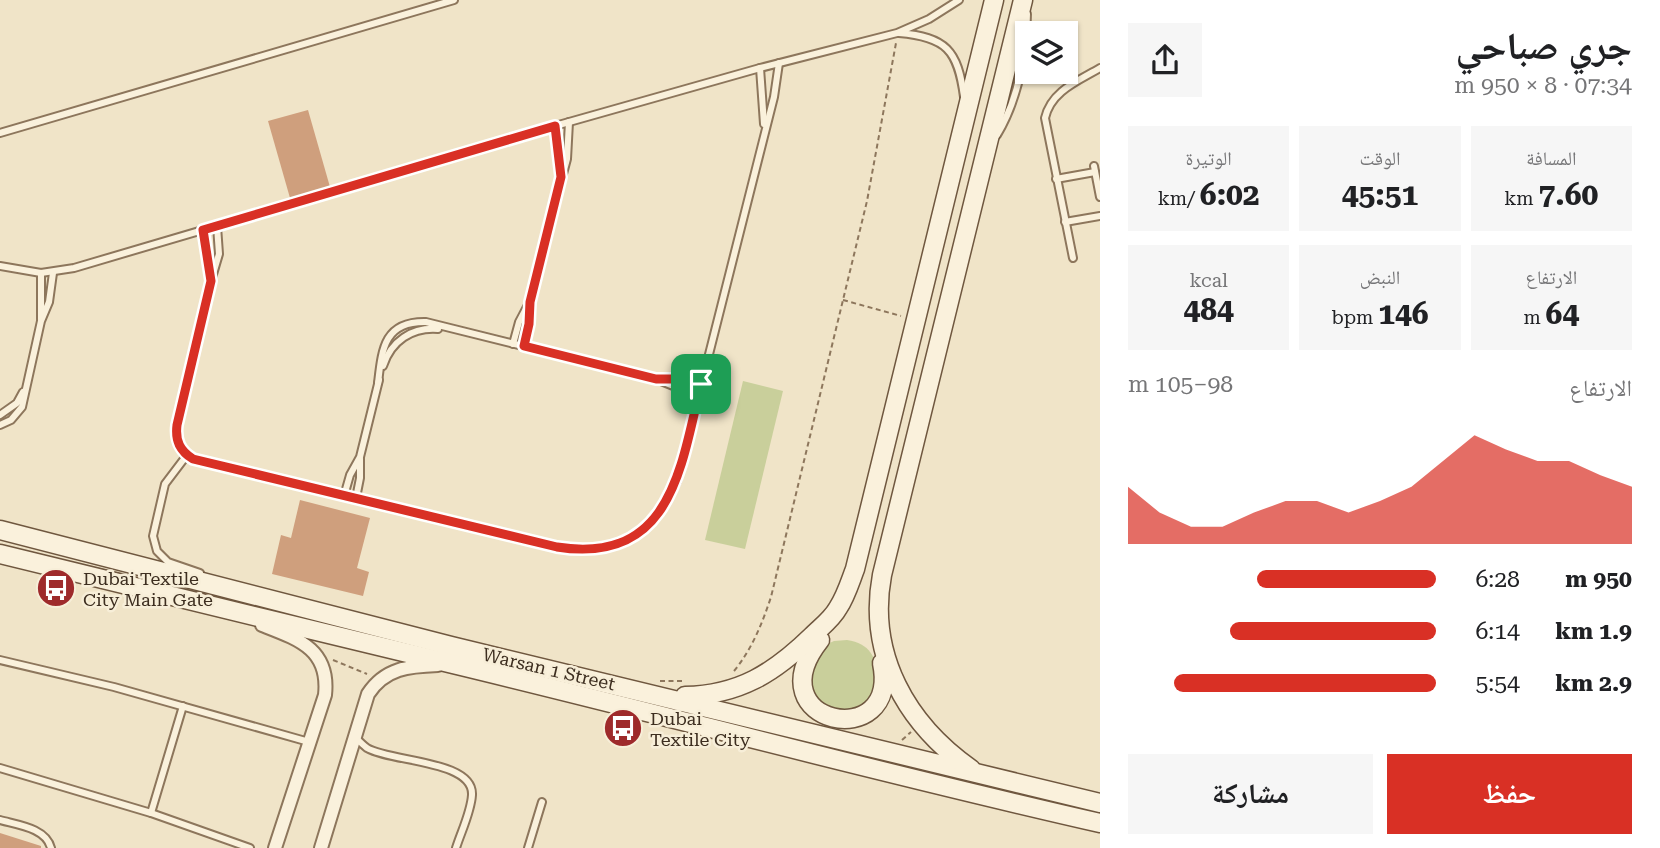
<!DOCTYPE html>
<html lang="ar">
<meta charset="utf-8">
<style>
body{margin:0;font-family:"Roboto Serif","Noto Naskh Arabic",serif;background:#f6f6f6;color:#202124;direction:rtl;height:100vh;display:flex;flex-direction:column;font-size:26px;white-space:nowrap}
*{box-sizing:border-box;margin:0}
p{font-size:23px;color:#757577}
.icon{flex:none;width:38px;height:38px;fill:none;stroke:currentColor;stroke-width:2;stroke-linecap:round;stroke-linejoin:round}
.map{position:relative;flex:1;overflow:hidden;direction:ltr}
.side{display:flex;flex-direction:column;background:#fff;width:560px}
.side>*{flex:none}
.fabs{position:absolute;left:1015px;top:21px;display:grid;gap:14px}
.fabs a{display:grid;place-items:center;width:63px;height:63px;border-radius:0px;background:#fff;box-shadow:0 2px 5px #0004;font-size:35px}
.pin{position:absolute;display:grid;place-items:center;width:60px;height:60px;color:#fff;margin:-30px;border-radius:14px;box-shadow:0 4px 10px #0006}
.round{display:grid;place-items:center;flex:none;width:74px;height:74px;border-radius:0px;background:#f6f6f6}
.overview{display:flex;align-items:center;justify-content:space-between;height:119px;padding:0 28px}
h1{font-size:38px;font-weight:700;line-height:52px}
.metrics{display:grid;grid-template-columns:repeat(3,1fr);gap:10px;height:119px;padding:7px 28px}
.metrics div{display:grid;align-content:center;border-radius:0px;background:#f6f6f6;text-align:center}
.metrics b{font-size:30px;font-weight:700}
.metrics small{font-size:19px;font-weight:400}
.metrics p{font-size:19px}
.chart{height:196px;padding:14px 28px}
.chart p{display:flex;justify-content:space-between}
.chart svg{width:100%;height:126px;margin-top:7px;fill:#d93025;opacity:.7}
.button{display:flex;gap:14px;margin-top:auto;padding:14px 28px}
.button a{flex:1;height:80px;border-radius:0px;background:#d93025;color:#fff;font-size:28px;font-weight:700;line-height:80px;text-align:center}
.button a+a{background:#f6f6f6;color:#202124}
ul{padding:0 28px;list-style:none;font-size:23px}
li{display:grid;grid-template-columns:112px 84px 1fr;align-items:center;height:52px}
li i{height:18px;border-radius:9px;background:#d93025}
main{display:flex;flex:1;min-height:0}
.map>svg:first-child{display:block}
.green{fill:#c9cf9b}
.building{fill:#cf9f7d}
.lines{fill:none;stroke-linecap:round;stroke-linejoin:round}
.lane-casing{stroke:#8d765c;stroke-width:10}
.street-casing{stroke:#8d765c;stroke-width:16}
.secondary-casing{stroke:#6f573f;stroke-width:21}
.path{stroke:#8d765c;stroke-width:2;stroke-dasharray:5 3.5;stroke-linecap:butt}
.lane{stroke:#faf1dc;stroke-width:6}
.street{stroke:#faf1dc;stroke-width:12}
.secondary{stroke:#faf1dc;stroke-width:18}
.route-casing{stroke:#fff;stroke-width:14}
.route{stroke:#d93025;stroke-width:9}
.labels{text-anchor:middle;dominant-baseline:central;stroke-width:5;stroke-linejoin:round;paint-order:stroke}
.poi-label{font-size:18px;fill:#3d2e20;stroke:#f7eed8;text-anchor:start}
.street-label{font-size:18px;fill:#3d2e20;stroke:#f7eed8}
</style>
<main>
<section class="side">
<div class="overview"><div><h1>جري صباحي</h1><p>07:34 · 8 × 950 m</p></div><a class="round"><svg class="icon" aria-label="share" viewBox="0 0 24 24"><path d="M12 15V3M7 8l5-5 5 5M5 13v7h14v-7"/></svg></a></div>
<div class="metrics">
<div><p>المسافة</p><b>7.60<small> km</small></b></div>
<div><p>الوقت</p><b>45:51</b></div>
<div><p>الوتيرة</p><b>6:02<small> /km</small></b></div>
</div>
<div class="metrics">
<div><p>الارتفاع</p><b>64<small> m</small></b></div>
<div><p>النبض</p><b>146<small> bpm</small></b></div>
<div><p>kcal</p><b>484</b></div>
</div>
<div class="chart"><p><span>الارتفاع</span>98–105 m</p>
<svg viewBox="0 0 160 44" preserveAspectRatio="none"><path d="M0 44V24L10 33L20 38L30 38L40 33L50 29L60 29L70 33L80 29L90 24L100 15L110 6L120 11L130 15L140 15L150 20L160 24V44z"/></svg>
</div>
<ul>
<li><b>950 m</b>6:28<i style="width:58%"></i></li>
<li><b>1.9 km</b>6:14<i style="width:67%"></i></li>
<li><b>2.9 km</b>5:54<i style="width:85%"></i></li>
</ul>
<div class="button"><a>حفظ</a><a>مشاركة</a></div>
</section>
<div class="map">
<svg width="1100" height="848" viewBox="0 0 1100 848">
<rect width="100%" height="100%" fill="#f0e4c8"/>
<g class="green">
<polygon points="743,381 783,391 745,549 705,540"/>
<path d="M847,640C870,643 876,658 880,679L866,706L842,713L819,703L808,680L823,646L834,641Z"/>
</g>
<g class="building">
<polygon points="308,110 330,187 290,198 268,121"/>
<polygon points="300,500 370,518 357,568 369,572 363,596 272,574 281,535 291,538"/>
<polygon points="0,833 41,846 41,848 0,848"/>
</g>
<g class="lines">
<g class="lane-casing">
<g id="lane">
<path d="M899,33C946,37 958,50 964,97"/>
<polyline points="760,68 764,124"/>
<polyline points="555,126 561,175"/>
<polyline points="0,133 454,0"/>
<path d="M997,135C1019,98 1026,57 1027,14"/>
<polyline points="1094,166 1100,197"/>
<polyline points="1056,179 1095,172"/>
<polyline points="1065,222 1100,216"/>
<path d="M217,226L219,254L211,281L176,434C178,448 186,457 200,461L557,547C615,556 654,534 677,481L774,97L779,63"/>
<polyline points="203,230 211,279"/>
<path d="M1073,258L1045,118C1051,91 1078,81 1100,68"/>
<polyline points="0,266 41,273 74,268 555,126 760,68 897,33 929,19 959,0"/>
<polyline points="41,273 41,319"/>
<polyline points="513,344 519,322 529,303"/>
<polyline points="524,346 529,324 529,301 567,159 569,122"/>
<path d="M383,366C391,341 412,327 438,329"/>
<polyline points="658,379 679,379 701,384"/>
<path d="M378,383C382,349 384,321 426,322L656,379L698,396"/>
<polyline points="0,415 17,403 23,392"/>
<polyline points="0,425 11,420 22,407 41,321 49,302 53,273"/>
<polyline points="187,455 165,484 153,536 157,551 168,562 200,573"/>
<polyline points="344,496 350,475 360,457 379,380"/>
<polyline points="356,498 360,478 360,459"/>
<polyline points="0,660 114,687 309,742"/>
<path d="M355,737C359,741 363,745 367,748C390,762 474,760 472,795C471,812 461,832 456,848"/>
<polyline points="0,768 151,813 250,848"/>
<polyline points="151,813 183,706"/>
<path d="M0,820C18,825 46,828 51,848"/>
<polyline points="528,848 542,802"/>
</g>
</g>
<g class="street-casing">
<g id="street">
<path d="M262,625C298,639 330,649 325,695L275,848"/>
<path d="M321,848L368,694C385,668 409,666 438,665"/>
</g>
</g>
<g class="secondary-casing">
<g id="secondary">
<polyline points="0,530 451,646 1100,803"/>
<path d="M0,554C151,592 302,627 453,664C669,716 883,774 1100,823"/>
<path d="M820,640C753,725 901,754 882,663"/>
<path d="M685,696C739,695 774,673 812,636C821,627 832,619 838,608C846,596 850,582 855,569L994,0"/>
<path d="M971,769C907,724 867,655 882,575L1023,0"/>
</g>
</g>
<g class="path">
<polyline points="843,300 901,316"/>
<polyline points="333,660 367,674"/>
<path d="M734,671C752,649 762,624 771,597L867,201L896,43"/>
<polyline points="660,681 682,681"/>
<polyline points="902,740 911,732"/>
</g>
<use href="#lane" class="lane"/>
<use href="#street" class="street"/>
<use href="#secondary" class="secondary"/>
</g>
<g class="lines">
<g class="route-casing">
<path id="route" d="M555,126L561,177L530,302L529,324L524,346L656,379H678L701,384C681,468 671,565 557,547L193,459C180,451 175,441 177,425L211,281L203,230Z"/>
</g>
<use href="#route" class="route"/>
</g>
<defs>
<g id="bus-disc" transform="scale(2.0125)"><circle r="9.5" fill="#9e2a2b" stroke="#f7eed8"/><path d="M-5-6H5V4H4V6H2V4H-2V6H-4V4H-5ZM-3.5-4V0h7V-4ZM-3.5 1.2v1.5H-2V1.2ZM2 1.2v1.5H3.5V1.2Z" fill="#fff"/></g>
</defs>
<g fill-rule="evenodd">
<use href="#bus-disc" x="56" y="588"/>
<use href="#bus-disc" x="623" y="728"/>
</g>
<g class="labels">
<g class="poi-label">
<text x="83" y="578">Dubai Textile<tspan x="83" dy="21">City Main Gate</tspan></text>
<text x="650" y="718">Dubai<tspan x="650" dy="21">Textile City</tspan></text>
</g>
<g class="street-label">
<text transform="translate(549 669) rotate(13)">Warsan 1 Street</text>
</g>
</g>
</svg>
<div class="fabs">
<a><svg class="icon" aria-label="layers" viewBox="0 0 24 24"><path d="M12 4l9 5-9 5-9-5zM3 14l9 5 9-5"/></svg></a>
</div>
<div class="pin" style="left:701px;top:384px;background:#1e9e55"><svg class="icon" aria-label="arrive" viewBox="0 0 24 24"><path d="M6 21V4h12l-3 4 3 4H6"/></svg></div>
</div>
</main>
